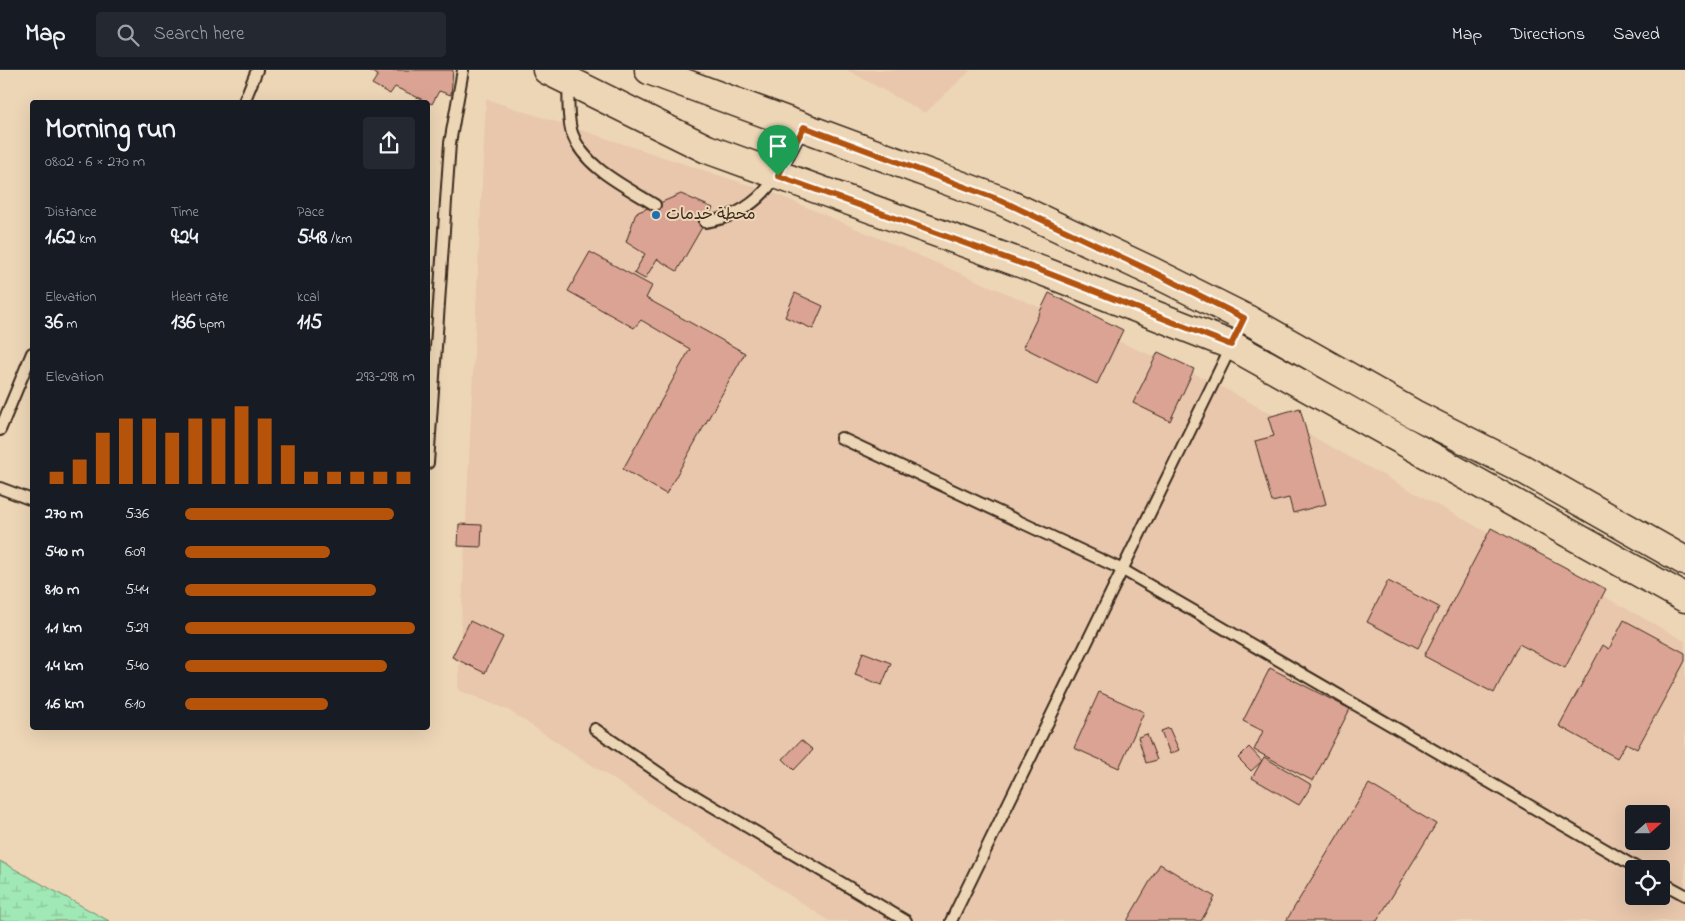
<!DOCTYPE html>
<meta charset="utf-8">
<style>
body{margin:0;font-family:"Indie Flower","Playpen Sans Arabic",sans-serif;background:#242831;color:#f1f3f6;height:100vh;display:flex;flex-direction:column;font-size:19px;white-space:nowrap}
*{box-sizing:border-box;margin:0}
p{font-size:16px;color:#9ea1a6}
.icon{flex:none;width:28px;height:28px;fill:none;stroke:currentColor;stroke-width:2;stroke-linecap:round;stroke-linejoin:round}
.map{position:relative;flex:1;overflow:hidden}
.sheet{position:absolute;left:30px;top:30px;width:400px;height:630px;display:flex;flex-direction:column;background:#171b24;border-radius:5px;box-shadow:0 5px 20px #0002}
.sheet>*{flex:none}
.needle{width:32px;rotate:69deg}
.fabs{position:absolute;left:1625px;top:735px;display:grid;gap:10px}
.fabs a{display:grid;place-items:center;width:45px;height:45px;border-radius:5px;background:#171b24;box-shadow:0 5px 20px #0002;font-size:25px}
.pin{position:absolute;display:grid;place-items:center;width:42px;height:42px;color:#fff;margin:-51px -21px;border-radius:50% 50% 50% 0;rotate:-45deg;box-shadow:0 0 5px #0007}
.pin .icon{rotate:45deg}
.round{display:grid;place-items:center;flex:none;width:52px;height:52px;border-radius:5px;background:#242831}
.headline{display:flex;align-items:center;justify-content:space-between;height:85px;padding:0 15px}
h1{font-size:28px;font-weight:700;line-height:38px}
.stats{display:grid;grid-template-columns:repeat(3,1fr);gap:8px;height:85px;padding:5px 15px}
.stats div{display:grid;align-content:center}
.stats b{font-size:21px;font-weight:700}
.stats small{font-size:14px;font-weight:400}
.stats p{font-size:14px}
.chart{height:140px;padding:10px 15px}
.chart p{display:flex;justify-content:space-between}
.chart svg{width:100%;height:90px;margin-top:5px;stroke:#b45309;stroke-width:6}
ul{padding:0 15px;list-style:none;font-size:16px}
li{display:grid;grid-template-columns:80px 60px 1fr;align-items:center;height:38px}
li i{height:12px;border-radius:6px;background:#b45309}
header{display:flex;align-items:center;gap:30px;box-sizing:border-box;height:70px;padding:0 25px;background:#171b24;border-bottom:1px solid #363941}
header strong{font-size:24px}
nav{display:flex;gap:28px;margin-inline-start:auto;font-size:18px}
.search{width:350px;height:45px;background:#242831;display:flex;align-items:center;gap:12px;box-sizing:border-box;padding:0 18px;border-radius:5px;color:#9ea1a6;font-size:19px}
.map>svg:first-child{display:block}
.built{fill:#e8c7ac;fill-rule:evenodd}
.wetland{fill:url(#wetland-marsh);stroke:#6e896a}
.building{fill:#dba394;stroke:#3b2a1e}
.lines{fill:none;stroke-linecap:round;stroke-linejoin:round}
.lane-casing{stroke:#3b2a1e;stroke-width:14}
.secondary-casing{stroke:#3b2a1e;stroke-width:31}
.lane{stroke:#edd6b6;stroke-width:10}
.secondary{stroke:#edd6b6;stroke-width:28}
.route-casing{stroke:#fff;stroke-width:10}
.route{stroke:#b45309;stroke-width:6}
.poi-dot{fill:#1f6fb2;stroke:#edd6b6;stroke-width:2}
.labels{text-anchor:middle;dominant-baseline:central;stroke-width:4;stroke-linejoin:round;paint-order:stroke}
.poi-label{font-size:16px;fill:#3b2a1e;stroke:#edd6b6;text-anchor:start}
</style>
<header>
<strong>Map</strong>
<div class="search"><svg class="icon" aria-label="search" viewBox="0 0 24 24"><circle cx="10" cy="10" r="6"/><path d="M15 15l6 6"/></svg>Search here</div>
<nav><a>Map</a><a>Directions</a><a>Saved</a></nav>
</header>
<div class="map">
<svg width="1685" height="851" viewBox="0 0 1685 851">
<defs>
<pattern id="wetland-marsh" width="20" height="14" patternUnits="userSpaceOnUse" patternTransform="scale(1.25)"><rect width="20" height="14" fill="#a0e8b6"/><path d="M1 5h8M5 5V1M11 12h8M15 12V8" fill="none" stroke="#8bc79c"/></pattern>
</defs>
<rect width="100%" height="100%" fill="#edd6b6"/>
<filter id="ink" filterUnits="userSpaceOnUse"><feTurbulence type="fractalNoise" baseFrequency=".02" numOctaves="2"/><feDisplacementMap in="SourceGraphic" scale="10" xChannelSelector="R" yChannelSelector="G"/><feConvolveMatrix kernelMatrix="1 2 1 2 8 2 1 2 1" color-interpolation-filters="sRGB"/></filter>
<g filter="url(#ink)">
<g class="built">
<polygon points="847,0 971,0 925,43"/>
<path d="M486,29L776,124L1213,312L1685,571V851H829L508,640L458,620ZM1634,744H1661V771H1634ZM1634,799H1661V826H1634Z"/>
</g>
<polygon class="wetland" points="0,791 109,851 0,851"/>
<g class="building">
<polygon points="369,0 453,0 451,25 439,21 432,34 395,17 390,24 372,14 378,5"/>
<polygon points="681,124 713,138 677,201 657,189 645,209 634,203 645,184 626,172 636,143"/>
<polygon points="590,182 652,216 646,228 745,283 666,424 623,399 690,279 641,250 634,258 568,221"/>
<polygon points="795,223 823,236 813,259 785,247"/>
<polygon points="1049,223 1123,260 1097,314 1023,277"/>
<polygon points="1158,282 1194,299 1170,351 1133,333"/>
<polygon points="1300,338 1326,434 1293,443 1289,428 1272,432 1255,371 1274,366 1268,347"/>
<polygon points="459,454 482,455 481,477 458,476"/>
<polygon points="1491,458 1606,519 1565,598 1519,574 1494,623 1424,586"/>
<polygon points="1388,511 1439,537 1418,578 1367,552"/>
<polygon points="1624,550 1685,583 1685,591 1637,679 1626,673 1617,688 1559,656 1603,575 1609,579"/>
<polygon points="470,551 503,567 485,603 452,587"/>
<polygon points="863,582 891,593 882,615 855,605"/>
<polygon points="1270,598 1350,639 1313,711 1254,680 1263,661 1243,651"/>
<polygon points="1099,622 1144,642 1119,698 1074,678"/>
<polygon points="1169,658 1179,680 1170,684 1161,661"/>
<polygon points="1147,664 1157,690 1146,693 1138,667"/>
<polygon points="801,670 813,680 794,700 783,689"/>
<polygon points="1249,677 1262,691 1251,701 1238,688"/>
<polygon points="1264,687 1312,715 1299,735 1252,708"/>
<polygon points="1369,714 1436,754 1377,851 1286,851"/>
<polygon points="1160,794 1215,827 1201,851 1127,851"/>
</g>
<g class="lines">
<g class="lane-casing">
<g id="lane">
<path d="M568,13C569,28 567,48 572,63C584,98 625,116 655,135"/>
<polyline points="244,32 257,0"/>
<path d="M705,152C762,144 779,104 803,58"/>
<polyline points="0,360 32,283"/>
<polyline points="841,368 1123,500 1639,799"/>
<polyline points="428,393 450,73 463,0"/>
<polyline points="0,418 32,430"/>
<polyline points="595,659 675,714 906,851"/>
<polyline points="1661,812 1685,825"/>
<polyline points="951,851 1244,250"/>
</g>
</g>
<g class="secondary-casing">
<g id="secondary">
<polyline points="547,0 707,79 1045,202 1231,275 1685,528"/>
<polyline points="649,0 1000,130 1153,202 1245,248 1414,344 1521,398 1685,491"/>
</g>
</g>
<use href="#lane" class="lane"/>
<use href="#secondary" class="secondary"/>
</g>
</g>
<g class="lines" filter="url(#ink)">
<g class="route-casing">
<polygon id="route" points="804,57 1000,130 1153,202 1244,248 1231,275 1045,202 778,106"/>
</g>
<use href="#route" class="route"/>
</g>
<circle class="poi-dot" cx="656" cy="145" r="5"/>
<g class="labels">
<g class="poi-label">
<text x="666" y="145">محطة خدمات</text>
</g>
</g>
</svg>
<div class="fabs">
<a><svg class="needle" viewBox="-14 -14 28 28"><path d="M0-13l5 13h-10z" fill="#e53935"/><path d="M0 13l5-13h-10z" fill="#9ea1a6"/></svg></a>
<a><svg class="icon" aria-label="locate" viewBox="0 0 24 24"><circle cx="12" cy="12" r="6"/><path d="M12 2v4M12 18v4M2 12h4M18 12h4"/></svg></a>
</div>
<div class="pin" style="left:778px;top:106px;background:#1e9e55"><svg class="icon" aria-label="arrive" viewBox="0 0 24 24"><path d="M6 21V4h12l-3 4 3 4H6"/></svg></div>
<section class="sheet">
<div class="headline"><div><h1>Morning run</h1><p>08:02 · 6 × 270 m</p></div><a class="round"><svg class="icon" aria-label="share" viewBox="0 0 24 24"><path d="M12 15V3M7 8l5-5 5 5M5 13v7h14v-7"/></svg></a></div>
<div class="stats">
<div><p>Distance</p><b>1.62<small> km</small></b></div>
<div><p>Time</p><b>9:24</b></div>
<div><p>Pace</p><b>5:48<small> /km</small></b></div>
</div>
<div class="stats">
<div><p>Elevation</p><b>36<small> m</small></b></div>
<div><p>Heart rate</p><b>136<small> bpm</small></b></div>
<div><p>kcal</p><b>115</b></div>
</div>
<div class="chart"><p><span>Elevation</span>293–298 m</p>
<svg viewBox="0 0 160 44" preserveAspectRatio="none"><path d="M5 44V38M15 44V32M25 44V19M35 44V12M45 44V12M55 44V19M65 44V12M75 44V12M85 44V6M95 44V12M105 44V25M115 44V38M125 44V38M135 44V38M145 44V38M155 44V38"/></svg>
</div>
<ul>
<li><b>270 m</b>5:36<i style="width:91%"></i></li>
<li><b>540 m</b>6:09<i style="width:63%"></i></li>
<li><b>810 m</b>5:44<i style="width:83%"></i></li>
<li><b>1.1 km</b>5:29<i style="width:100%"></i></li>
<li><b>1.4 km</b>5:40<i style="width:88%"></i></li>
<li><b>1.6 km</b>6:10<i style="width:62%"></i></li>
</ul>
</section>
</div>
